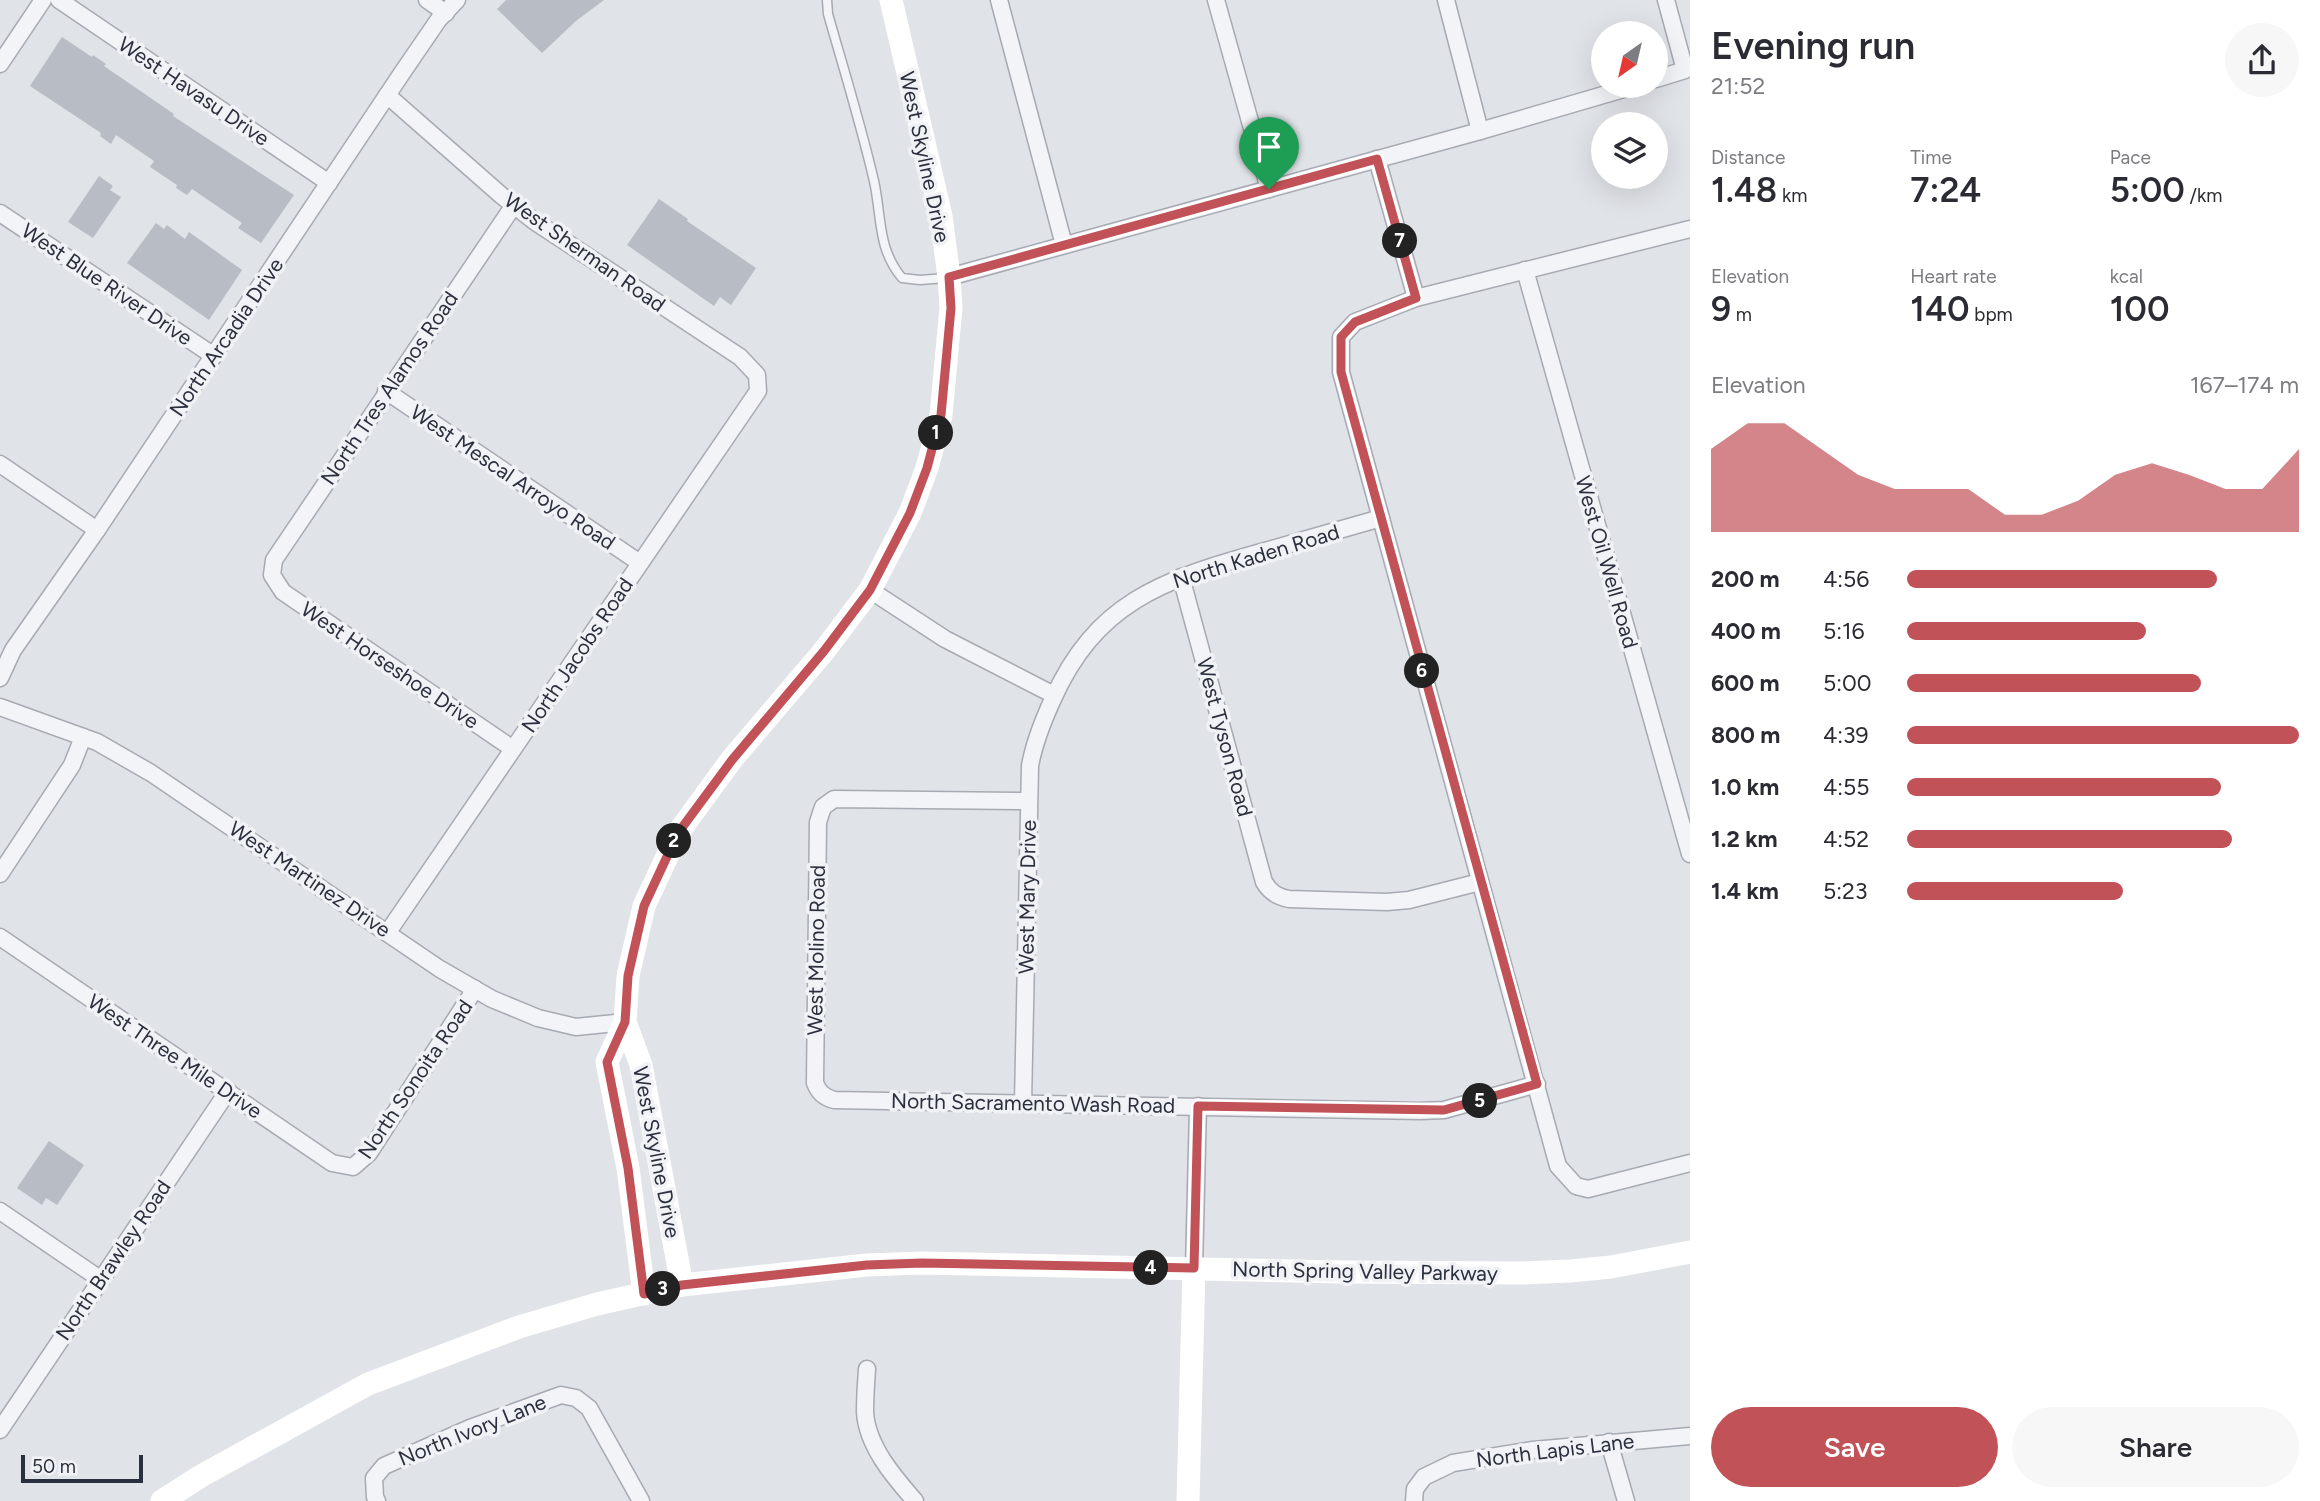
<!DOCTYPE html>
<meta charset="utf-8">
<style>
body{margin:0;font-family:Figtree,sans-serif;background:#f7f7f7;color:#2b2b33;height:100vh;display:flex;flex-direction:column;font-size:26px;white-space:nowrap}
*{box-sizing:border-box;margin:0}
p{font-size:23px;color:#7c7c81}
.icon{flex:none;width:38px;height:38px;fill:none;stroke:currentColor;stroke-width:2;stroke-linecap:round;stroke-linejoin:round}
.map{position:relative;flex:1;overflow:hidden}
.sheet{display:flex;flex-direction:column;background:#fff;width:630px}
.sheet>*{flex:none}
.needle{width:46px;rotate:214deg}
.tools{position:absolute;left:1591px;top:21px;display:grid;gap:14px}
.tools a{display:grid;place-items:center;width:77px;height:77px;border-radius:50%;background:#fff;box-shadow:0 7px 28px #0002;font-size:35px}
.scale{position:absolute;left:21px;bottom:18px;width:122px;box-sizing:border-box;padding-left:7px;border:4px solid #2b303e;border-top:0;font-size:19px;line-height:24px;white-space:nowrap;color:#2b303e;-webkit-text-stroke:5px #f0f2f6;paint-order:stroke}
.pin{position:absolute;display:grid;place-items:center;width:60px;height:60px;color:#fff;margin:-72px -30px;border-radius:50% 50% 50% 0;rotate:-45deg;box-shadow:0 0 7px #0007}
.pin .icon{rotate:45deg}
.km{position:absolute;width:35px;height:35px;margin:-18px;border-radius:50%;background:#222;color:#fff;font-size:19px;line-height:35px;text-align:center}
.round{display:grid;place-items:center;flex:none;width:74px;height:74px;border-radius:37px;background:#f7f7f7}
.summary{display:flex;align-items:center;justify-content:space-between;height:119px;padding:0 21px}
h1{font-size:38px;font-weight:600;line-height:52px}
.figures{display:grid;grid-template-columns:repeat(3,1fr);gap:10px;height:119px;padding:7px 21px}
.figures div{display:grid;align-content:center}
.figures b{font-size:35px;font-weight:600}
.figures small{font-size:19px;font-weight:400}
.figures p{font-size:19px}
.chart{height:196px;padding:14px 21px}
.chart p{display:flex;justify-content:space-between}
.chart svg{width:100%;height:126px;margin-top:7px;fill:#c15258;opacity:.7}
.cta{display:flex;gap:14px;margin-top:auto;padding:14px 21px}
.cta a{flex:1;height:80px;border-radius:42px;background:#c15258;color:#fff;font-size:28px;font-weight:600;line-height:80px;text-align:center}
.cta a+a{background:#f7f7f7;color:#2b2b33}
ul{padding:0 21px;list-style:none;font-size:23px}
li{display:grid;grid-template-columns:112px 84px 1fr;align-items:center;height:52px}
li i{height:18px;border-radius:9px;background:#c15258}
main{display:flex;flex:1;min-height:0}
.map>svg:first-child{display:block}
.building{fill:#b8bcc4}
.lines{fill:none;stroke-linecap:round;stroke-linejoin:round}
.lane-casing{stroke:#a6aab2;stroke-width:11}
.street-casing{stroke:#a6aab2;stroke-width:19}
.lane{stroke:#f3f4f7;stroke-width:8}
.street{stroke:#f3f4f7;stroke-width:16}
.secondary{stroke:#fff;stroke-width:23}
.route-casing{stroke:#fff;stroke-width:14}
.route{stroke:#c15258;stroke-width:9}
.labels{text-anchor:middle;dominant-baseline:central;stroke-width:7;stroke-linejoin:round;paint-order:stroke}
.street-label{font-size:21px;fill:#2b303e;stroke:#f0f2f6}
</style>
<main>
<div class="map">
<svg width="1690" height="1501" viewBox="0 0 1690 1501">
<rect width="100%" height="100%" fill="#e0e3e8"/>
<g class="building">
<polygon points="506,0 604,0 576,21 542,53 497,9"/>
<polygon points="62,37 92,57 93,55 106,64 104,66 174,114 173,116 294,195 261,243 238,228 242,223 192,189 187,195 176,188 177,185 150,167 154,161 116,135 111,144 100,136 101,133 30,86"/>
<polygon points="99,176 113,186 110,190 121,197 93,238 68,222"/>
<polygon points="659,199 688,219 687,221 756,268 731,305 720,297 714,306 627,245"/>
<polygon points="156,223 164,229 167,225 185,239 189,232 242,270 209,320 127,263"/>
<polygon points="49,1141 84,1165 57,1205 46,1198 42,1205 17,1188"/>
</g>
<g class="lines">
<g class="lane-casing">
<path id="lane" d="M827,0L828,14C844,70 861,125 874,181C882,217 877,248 902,278L920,280L946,278"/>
</g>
<g class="street-casing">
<g id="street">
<polyline points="59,0 329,183"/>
<polyline points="427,0 446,13"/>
<polyline points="999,0 1064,245"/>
<polyline points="1216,0 1269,189"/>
<polyline points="1446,0 1480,131"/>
<polyline points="0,64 43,0"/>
<polyline points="1656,79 1685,70 1666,0"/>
<polyline points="387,95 502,196 534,221 740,357 757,375 758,391 388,932"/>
<polyline points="1377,159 1416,298"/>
<polyline points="0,213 214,356"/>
<polyline points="1690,229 1416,298 1355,322 1341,337 1341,372 1558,1166 1576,1186 1588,1189 1690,1163"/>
<polyline points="1525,270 1690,854"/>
<polyline points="949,277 1480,131 1634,86"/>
<polyline points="386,391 640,563"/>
<polyline points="0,464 97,530"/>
<path d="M1181,577L1264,882C1270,892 1277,897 1289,899L1387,902L1409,900L1480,882"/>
<polyline points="870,590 945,639 1054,695"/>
<polyline points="0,678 13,650 97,530 402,73 439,19 457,0"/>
<polyline points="0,707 97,742 151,773 440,969 492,999 538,1018 576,1027 625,1022"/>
<polyline points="513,749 283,592 272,575 274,560 514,205"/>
<path d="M1028,801L834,799L823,807L818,822L815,1083C819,1093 824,1097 834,1100L1420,1111L1444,1110L1537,1084"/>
<polyline points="0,874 72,765 83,737"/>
<polyline points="0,937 332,1163 353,1167 369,1153 475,989"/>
<path d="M1023,1103L1030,766C1034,743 1042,723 1052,701C1095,603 1162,580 1258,553C1299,541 1340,530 1381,518"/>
<polyline points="0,1211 100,1279"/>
<polyline points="1194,1268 1198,1106"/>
<path d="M867,1369C866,1383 865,1398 865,1412C867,1446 894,1477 915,1501"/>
<polyline points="0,1430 228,1091"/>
<polyline points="1609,1442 1626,1501"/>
<polyline points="377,1501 375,1497 374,1478 384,1466 470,1428 561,1395 576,1398 589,1408 641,1501"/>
<polyline points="1414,1501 1415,1489 1424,1477 1453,1463 1533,1450 1690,1436"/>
</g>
</g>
<use href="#lane" class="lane"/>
<use href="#street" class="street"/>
<g class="secondary">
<polyline points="625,1022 641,1065 682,1285"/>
<polyline points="644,1294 628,1168 607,1062 625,1022 628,976 644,906 678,833 732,759 824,651 870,590 910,513 927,468 941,415 951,308 949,277 941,216 891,0"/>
<polyline points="162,1501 201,1476 368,1384 519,1327 597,1304 682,1285 867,1265 922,1263 1342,1272 1522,1273 1570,1271 1611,1267 1690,1252"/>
<polyline points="1188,1501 1194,1268"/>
</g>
</g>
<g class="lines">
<g class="route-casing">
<polygon id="route" points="1377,159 1416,298 1355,322 1341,337 1341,372 1537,1084 1444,1110 1198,1106 1194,1268 922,1263 867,1265 682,1285 644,1294 628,1168 607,1062 625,1022 628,976 644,906 678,833 732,760 824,651 870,590 910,513 927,468 941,415 951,308 949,277"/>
</g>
<use href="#route" class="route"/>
</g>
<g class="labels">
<g class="street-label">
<text transform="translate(194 91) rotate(34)">West Havasu Drive</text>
<text transform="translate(925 157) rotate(78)">West Skyline Drive</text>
<text transform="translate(585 252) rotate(35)">West Sherman Road</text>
<text transform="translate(107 284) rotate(34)">West Blue River Drive</text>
<text transform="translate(226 337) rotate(-56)">North Arcadia Drive</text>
<text transform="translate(389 388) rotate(-56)">North Tres Alamos Road</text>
<text transform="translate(513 477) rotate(34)">West Mescal Arroyo Road</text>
<text transform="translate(1256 556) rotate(-17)">North Kaden Road</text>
<text transform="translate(1607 562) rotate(74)">West Oil Well Road</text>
<text transform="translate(577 655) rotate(-56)">North Jacobs Road</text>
<text transform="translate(390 665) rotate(34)">West Horseshoe Drive</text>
<text transform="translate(1225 737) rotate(75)">West Tyson Road</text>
<text transform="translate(310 879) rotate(34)">West Martinez Drive</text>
<text transform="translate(1027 897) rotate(-89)">West Mary Drive</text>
<text transform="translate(816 950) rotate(-89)">West Molino Road</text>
<text transform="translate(175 1056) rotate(34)">West Three Mile Drive</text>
<text transform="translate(415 1079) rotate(-56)">North Sonoita Road</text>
<text transform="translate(1033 1103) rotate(1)">North Sacramento Wash Road</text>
<text transform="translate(657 1152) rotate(79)">West Skyline Drive</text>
<text transform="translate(113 1260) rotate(-56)">North Brawley Road</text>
<text transform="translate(1365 1271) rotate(1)">North Spring Valley Parkway</text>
<text transform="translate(472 1430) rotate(-22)">North Ivory Lane</text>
<text transform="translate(1555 1450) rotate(-7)">North Lapis Lane</text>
</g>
</g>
</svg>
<div class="tools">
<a><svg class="needle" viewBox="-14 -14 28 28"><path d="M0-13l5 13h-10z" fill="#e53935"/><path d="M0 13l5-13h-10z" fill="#7c7c81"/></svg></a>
<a><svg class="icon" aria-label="layers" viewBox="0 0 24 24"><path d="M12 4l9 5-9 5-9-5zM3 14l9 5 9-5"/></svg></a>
</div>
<div class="scale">50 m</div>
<div class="pin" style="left:1269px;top:189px;background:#1e9e55"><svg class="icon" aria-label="arrive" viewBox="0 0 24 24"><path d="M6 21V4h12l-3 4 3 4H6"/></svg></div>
<b class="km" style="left:936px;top:433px">1</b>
<b class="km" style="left:674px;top:841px">2</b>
<b class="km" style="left:663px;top:1289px">3</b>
<b class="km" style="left:1151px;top:1268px">4</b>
<b class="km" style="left:1480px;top:1101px">5</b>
<b class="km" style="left:1422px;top:671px">6</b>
<b class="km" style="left:1400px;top:241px">7</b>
</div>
<section class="sheet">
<div class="summary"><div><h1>Evening run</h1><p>21:52</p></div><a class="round"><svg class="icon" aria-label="share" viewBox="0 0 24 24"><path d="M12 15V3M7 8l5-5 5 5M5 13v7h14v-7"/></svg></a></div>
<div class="figures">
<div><p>Distance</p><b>1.48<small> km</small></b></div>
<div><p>Time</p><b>7:24</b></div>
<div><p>Pace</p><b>5:00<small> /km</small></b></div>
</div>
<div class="figures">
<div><p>Elevation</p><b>9<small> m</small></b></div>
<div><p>Heart rate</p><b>140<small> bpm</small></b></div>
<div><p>kcal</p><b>100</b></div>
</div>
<div class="chart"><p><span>Elevation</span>167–174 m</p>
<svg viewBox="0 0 160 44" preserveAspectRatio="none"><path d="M0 44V15L10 6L20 6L30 15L40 24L50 29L60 29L70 29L80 38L90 38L100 33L110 24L120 20L130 24L140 29L150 29L160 15V44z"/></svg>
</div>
<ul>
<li><b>200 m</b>4:56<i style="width:79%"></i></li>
<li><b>400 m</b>5:16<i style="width:61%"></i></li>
<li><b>600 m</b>5:00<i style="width:75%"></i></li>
<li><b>800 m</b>4:39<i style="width:100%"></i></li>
<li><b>1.0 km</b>4:55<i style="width:80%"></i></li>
<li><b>1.2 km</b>4:52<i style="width:83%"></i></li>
<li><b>1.4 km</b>5:23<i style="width:55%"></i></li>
</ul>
<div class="cta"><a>Save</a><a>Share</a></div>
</section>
</main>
